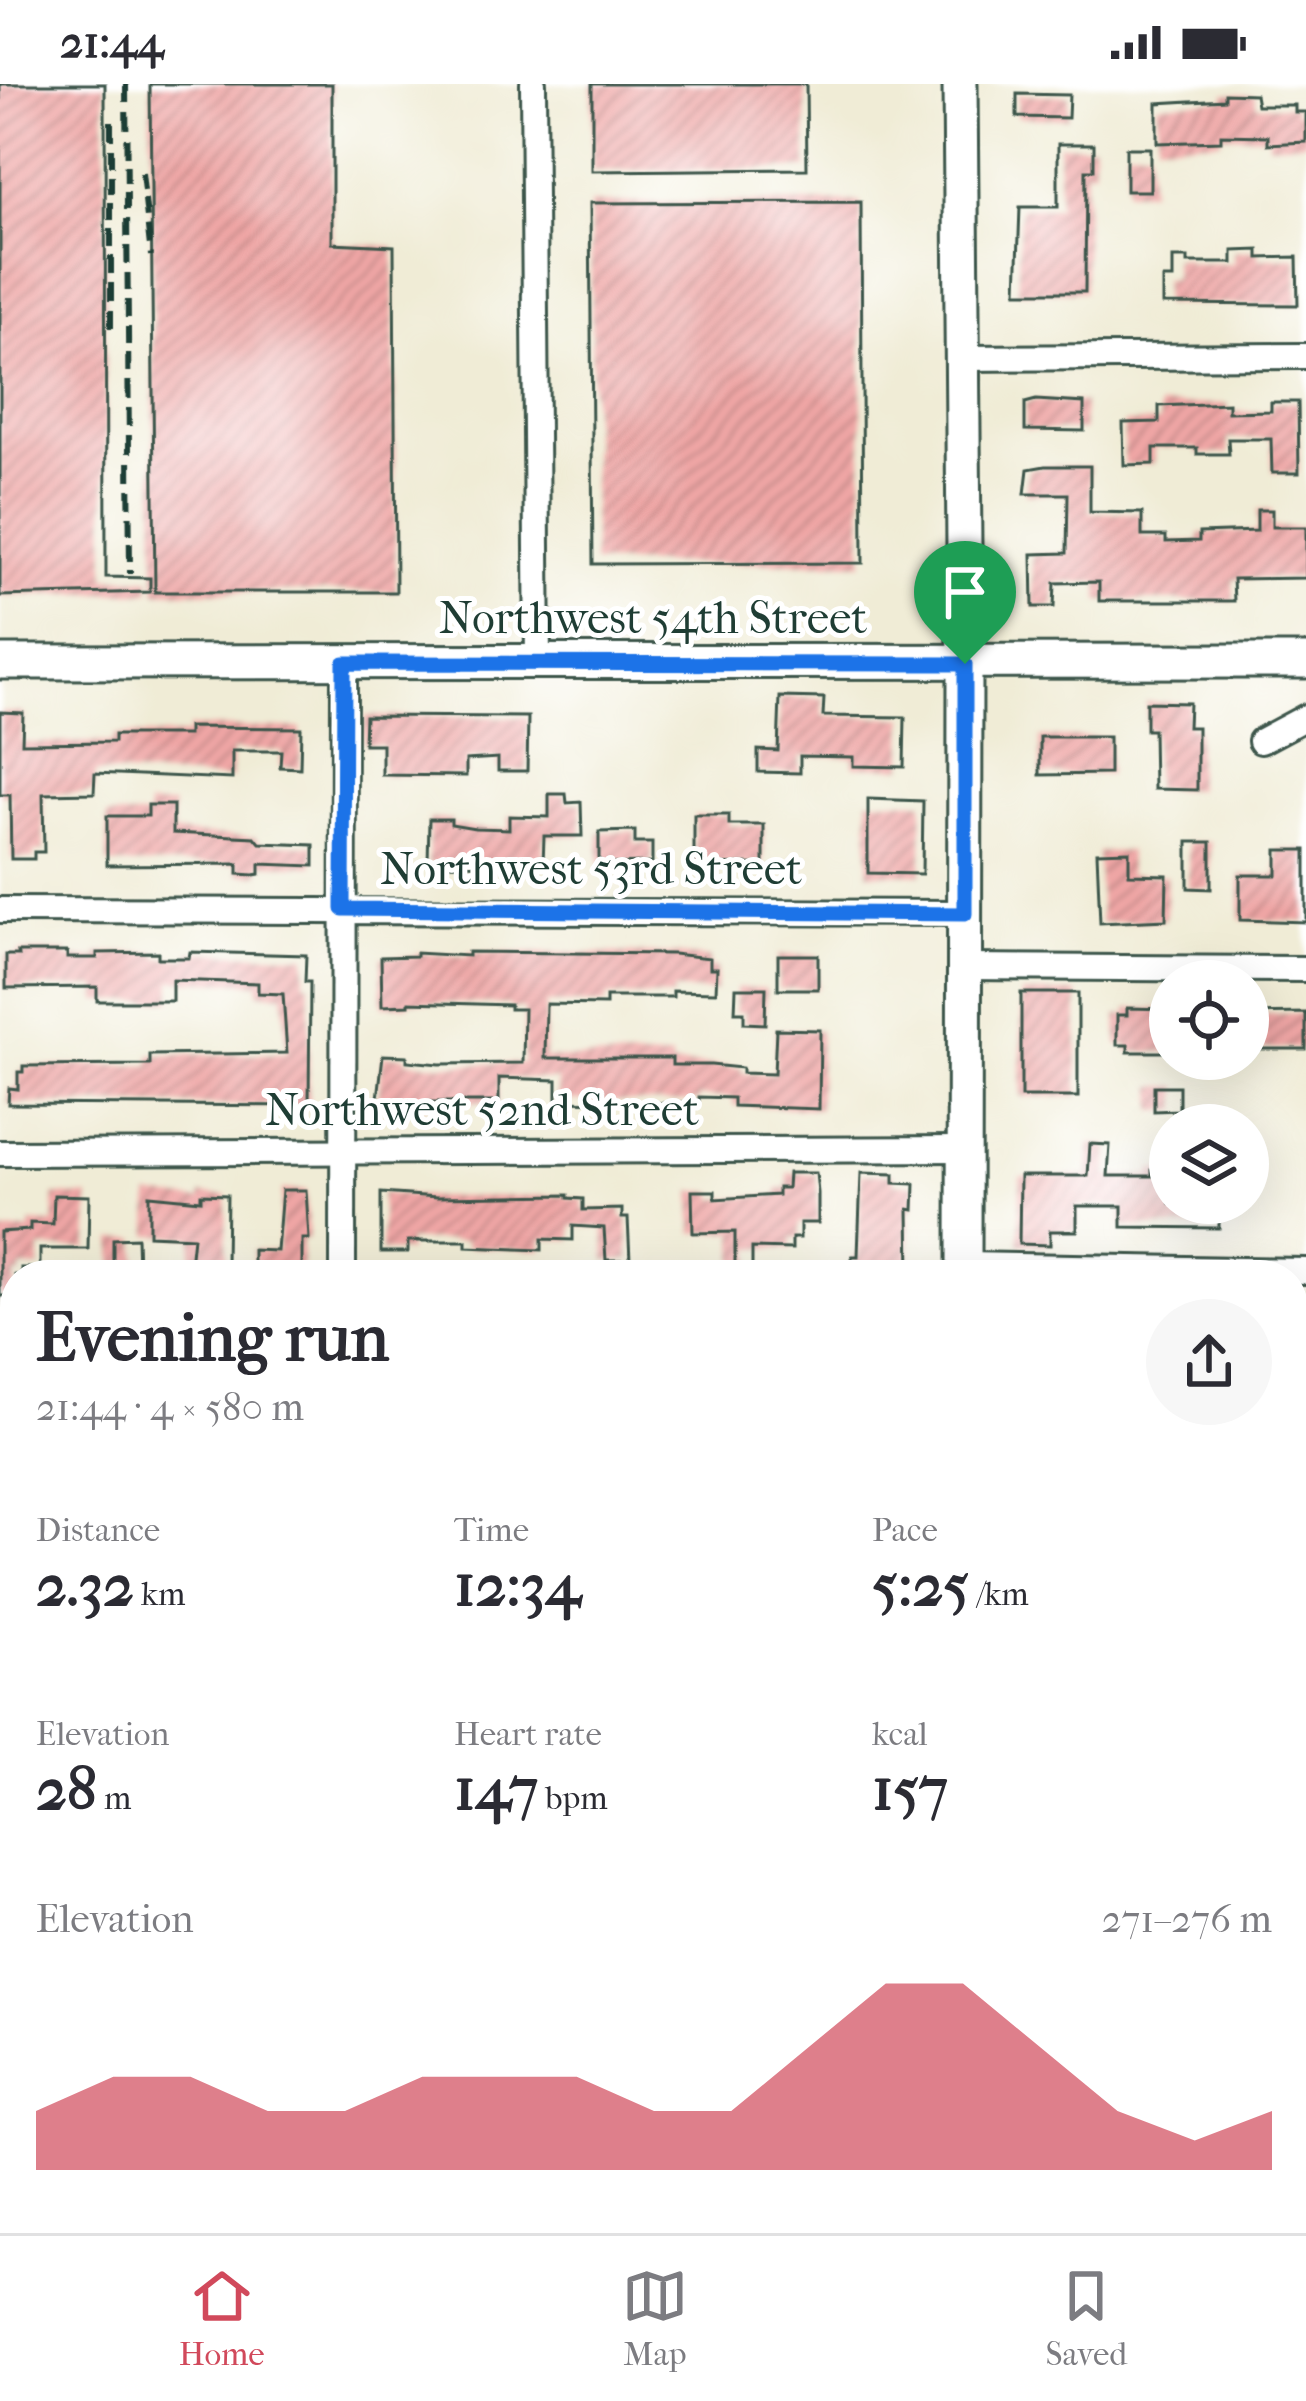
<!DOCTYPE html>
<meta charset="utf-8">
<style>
body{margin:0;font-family:"IM FELL French Canon",serif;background:#f7f7f7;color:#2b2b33;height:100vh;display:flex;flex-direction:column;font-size:45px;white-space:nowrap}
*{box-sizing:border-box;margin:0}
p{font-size:39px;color:#7c7c81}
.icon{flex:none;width:66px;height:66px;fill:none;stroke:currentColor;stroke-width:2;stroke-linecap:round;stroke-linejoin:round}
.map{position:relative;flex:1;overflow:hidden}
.side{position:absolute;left:0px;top:1176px;width:1308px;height:975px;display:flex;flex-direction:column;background:#fff;border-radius:48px 48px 0 0;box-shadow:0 12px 48px #0002}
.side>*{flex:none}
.controls{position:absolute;left:1149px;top:876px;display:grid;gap:24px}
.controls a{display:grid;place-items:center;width:120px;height:120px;border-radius:50%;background:#fff;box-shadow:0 12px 48px #0002;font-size:60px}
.pin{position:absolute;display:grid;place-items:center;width:102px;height:102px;color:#fff;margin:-123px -51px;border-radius:50% 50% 50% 0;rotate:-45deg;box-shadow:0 0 12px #0007}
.pin .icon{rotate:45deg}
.round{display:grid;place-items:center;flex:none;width:126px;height:126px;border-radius:63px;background:#f7f7f7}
.summary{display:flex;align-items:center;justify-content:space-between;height:204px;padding:0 36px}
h1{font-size:66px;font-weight:700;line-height:90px}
.stats{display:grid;grid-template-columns:repeat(3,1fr);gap:18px;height:204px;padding:12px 36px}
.stats div{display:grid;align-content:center}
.stats b{font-size:60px;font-weight:700}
.stats small{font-size:33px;font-weight:400}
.stats p{font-size:33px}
.chart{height:336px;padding:24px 36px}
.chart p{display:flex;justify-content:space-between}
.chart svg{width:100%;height:216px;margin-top:12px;fill:#d1495b;opacity:.7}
.status{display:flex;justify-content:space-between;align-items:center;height:84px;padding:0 60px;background:#fff;direction:ltr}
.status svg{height:33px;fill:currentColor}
.tabs{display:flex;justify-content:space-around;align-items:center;height:168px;border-top:3px solid #e1e1e2;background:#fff;font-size:33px;color:#7c7c81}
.tabs a{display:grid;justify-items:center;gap:6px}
.tabs .selected{color:#d1495b}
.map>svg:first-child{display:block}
.building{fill:url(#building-hatch)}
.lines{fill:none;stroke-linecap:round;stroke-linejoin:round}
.minor-casing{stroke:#3e574c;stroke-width:30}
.secondary-casing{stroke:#3e574c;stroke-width:39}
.minor{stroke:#fff;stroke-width:24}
.secondary{stroke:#fff;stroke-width:33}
.rail{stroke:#1f3d34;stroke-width:6;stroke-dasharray:18 9;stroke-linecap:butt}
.route-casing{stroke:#fff;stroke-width:24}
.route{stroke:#1a73e8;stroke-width:15}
.labels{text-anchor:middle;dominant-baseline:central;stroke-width:10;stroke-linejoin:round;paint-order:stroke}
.street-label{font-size:45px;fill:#1f3d34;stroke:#fff}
</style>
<div class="status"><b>21:44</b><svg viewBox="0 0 49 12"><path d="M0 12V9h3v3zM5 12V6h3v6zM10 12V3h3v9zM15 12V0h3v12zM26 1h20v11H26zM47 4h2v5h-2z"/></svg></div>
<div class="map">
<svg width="1306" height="2149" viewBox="0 0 1306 2149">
<defs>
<pattern id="building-hatch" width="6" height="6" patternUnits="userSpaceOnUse" patternTransform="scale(3)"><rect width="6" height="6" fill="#efa6a5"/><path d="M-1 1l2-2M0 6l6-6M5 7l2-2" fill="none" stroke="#c18887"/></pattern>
</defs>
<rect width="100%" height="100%" fill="#fff"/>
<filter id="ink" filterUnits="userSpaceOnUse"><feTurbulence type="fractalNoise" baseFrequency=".00833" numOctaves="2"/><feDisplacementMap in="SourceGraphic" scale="24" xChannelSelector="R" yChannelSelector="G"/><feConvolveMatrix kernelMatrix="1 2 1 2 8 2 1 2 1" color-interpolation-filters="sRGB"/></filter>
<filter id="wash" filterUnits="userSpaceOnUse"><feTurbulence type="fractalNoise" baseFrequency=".004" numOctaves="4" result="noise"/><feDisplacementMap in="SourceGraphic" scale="48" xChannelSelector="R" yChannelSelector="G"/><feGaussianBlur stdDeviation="2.7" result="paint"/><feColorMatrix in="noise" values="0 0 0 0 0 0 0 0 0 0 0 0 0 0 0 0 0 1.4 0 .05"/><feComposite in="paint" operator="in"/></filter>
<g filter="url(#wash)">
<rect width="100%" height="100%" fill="#f0ecd6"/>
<g id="blocks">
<g class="building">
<polygon points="0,0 105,0 106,493 150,494 150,508 0,512"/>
<polygon points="150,0 332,0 332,159 394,162 396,508 155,508"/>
<polygon points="592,0 806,0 807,85 592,87"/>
<polygon points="1225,9 1255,10 1257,21 1295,21 1295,28 1306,28 1306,58 1268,60 1268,52 1221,51 1221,57 1157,59 1157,19 1225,15"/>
<polygon points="1017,10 1069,11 1068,34 1017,33"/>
<polygon points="1058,60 1094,60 1094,86 1086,86 1085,208 1017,208 1020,123 1058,123"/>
<rect x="1126" y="64" width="24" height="43"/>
<polygon points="861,118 863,479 593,480 590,119"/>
<polygon points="1259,166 1259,174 1297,173 1298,221 1163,220 1163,195 1173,195 1173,174 1188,174 1188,179 1233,179 1233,167"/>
<polygon points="1036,316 1084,319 1084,347 1025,346 1025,319"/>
<polygon points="1271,318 1298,318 1299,389 1272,389 1271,355 1228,355 1229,370 1197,370 1197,364 1154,364 1154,380 1124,381 1123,339 1159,338 1159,322 1228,319 1228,328 1271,327"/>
<polygon points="1045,382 1090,382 1090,428 1142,429 1142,452 1166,452 1166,458 1199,457 1199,449 1257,447 1257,426 1272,426 1272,443 1306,443 1306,494 1233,495 1234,517 1099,517 1099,498 1055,499 1054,523 1033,523 1032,470 1067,469 1068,410 1025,410 1028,385"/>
<polygon points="780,613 824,614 823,632 905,633 904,683 853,682 853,673 800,672 800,689 758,688 758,666 778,667"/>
<polygon points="1146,618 1189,619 1188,643 1197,643 1197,706 1154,705 1153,646 1146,646"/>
<polygon points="0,628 23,629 22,659 114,658 114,651 188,651 188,643 301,644 300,684 280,683 281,667 232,667 232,695 95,689 94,709 43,710 44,768 34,768 34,775 11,775 10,711 0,711"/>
<polygon points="365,632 528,633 527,687 498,687 498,674 466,676 466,692 382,691 382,660 364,660"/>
<polygon points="1040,653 1109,653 1109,690 1040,691"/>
<polygon points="549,710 566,710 567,719 581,718 582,752 544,752 543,781 428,780 429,735 451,735 451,740 475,744 509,745 509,732 549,733"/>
<polygon points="868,715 923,717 922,790 868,789"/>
<polygon points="148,721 173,721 173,749 255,753 260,759 314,761 314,782 260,780 260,790 254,791 238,790 238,780 107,781 107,732 148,732"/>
<polygon points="694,731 729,731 729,741 764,741 764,780 694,781"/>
<polygon points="635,747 635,759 652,759 652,779 599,780 599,748"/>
<polygon points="1188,758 1211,758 1211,805 1188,804"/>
<polygon points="1277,766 1306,766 1306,838 1240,836 1240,791 1277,791"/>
<polygon points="1129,767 1129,790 1167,791 1166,836 1100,839 1097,768"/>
<polygon points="18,868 67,868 67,874 97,874 97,869 158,868 158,874 189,874 190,868 306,871 305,898 310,898 309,1022 8,1020 9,1004 18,1005 18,988 23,988 23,982 150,981 150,971 287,969 283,910 258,909 258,899 172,896 172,917 97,917 97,903 6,904 6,871 19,871"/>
<polygon points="468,868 673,870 710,874 710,884 717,884 716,908 673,907 673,913 606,913 606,921 546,920 545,974 672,974 672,981 711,981 742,984 742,989 774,990 776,945 820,946 819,1025 733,1022 733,1014 699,1013 699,1017 667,1019 557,1017 557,996 499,994 499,1018 428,1018 428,1022 377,1023 383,971 407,972 407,977 440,980 523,979 524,925 510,925 510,921 409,918 409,921 382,922 381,873 416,872 416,869 468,872"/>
<rect x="778" y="871" width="40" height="34"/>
<polygon points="736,904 766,904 765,940 744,939 744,928 735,928"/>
<rect x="1021" y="909" width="57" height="104"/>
<polygon points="1127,924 1170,925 1170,968 1128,968 1128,961 1117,961 1117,931 1127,931"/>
<polygon points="1306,929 1306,965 1248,965 1248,930"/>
<polygon points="1154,1002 1179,1002 1179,1026 1154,1027"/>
<polygon points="1090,1060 1110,1061 1108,1092 1152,1092 1152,1086 1170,1086 1170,1119 1219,1119 1219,1144 1122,1143 1122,1122 1077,1122 1077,1147 1050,1147 1050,1161 1019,1160 1020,1092 1088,1092"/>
<polygon points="788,1089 816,1089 818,1109 818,1139 800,1139 800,1154 792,1154 792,1165 752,1164 752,1187 735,1186 735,1148 693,1149 692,1107 715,1107 715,1115 778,1111 778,1104 787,1104"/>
<polygon points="861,1089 894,1090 894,1099 915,1100 914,1126 909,1125 910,1191 852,1191 852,1172 858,1172"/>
<polygon points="282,1106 306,1106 309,1155 302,1155 302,1184 253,1184 253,1166 277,1167"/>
<polygon points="381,1109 437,1113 568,1111 568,1114 583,1115 583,1126 622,1125 622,1134 628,1134 630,1176 606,1176 604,1144 573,1142 573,1156 542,1155 542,1166 466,1163 466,1157 408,1157 408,1168 381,1168"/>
<polygon points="201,1110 227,1111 226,1180 212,1180 211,1191 189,1191 193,1153 149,1151 149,1111 201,1116"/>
<polygon points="54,1111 89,1112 88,1165 40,1165 40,1184 21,1184 21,1191 15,1191 15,1212 0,1212 0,1148 30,1146 30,1139 53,1140"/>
<polygon points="137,1154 138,1186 113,1187 113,1155"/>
</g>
</g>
</g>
<g filter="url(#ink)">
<use href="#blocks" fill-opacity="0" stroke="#3e574c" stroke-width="3"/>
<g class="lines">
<g class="minor-casing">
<g id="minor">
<polyline points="533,0 538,580"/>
<polyline points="962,274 1306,272"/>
<polyline points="1261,657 1306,633"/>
<polyline points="0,826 965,829"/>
<polyline points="965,883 1306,885"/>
<polyline points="0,1069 964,1065"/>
<polyline points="964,1181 1306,1187"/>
<polyline points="343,1191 344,579"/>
<polyline points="0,1312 15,1312"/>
<polyline points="0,1561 15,1562"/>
<polyline points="1293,1799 1306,1799"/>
<polyline points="0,1802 15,1802"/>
<polyline points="1293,2050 1306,2050"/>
<polyline points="0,2051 15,2051"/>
<polyline points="344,2149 344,2136"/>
</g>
</g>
<g class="secondary-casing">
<g id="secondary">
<polyline points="960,0 965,580 964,1191"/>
<polyline points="0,578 1306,577"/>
<polyline points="964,2136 964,2149"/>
</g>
</g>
<use href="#minor" class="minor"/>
<use href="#secondary" class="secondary"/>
<g class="rail">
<polyline points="126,0 130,490"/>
<polyline points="142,89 151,172"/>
<polyline points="111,244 111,28"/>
</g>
</g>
</g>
<g class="lines" filter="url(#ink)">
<g class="route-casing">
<polygon id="route" points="344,579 965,580 965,830 343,825"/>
</g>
<use href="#route" class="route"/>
</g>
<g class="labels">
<g class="street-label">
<text x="653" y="534">Northwest 54th Street</text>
<text x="591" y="785">Northwest 53rd Street</text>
<text x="482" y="1026">Northwest 52nd Street</text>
</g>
</g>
</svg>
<div class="controls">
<a><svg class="icon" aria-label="locate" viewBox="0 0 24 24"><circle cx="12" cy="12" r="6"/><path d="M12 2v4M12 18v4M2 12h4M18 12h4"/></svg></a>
<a><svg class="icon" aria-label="layers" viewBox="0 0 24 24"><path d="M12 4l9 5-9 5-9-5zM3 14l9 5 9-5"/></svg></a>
</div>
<div class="pin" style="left:965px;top:580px;background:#1e9e55"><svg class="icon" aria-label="arrive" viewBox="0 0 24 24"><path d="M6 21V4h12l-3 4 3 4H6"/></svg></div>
<section class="side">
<div class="summary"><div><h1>Evening run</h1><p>21:44 · 4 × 580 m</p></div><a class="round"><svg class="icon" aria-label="share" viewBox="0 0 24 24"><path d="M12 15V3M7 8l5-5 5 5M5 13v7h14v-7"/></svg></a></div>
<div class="stats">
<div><p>Distance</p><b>2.32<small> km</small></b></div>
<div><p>Time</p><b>12:34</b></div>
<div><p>Pace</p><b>5:25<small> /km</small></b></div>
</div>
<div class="stats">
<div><p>Elevation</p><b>28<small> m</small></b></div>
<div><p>Heart rate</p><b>147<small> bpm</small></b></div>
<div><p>kcal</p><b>157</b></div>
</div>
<div class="chart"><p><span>Elevation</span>271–276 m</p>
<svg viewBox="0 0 160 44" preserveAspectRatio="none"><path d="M0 44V32L10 25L20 25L30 32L40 32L50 25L60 25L70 25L80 32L90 32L100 19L110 6L120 6L130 19L140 32L150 38L160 32V44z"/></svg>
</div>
</section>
</div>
<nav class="tabs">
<a class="selected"><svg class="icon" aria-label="home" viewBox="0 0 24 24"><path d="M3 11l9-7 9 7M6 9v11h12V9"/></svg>Home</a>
<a><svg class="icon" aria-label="map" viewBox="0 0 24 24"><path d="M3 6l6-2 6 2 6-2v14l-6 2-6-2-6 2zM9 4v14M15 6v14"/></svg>Map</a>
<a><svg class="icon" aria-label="saved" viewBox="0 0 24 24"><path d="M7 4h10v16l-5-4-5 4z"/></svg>Saved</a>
</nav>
